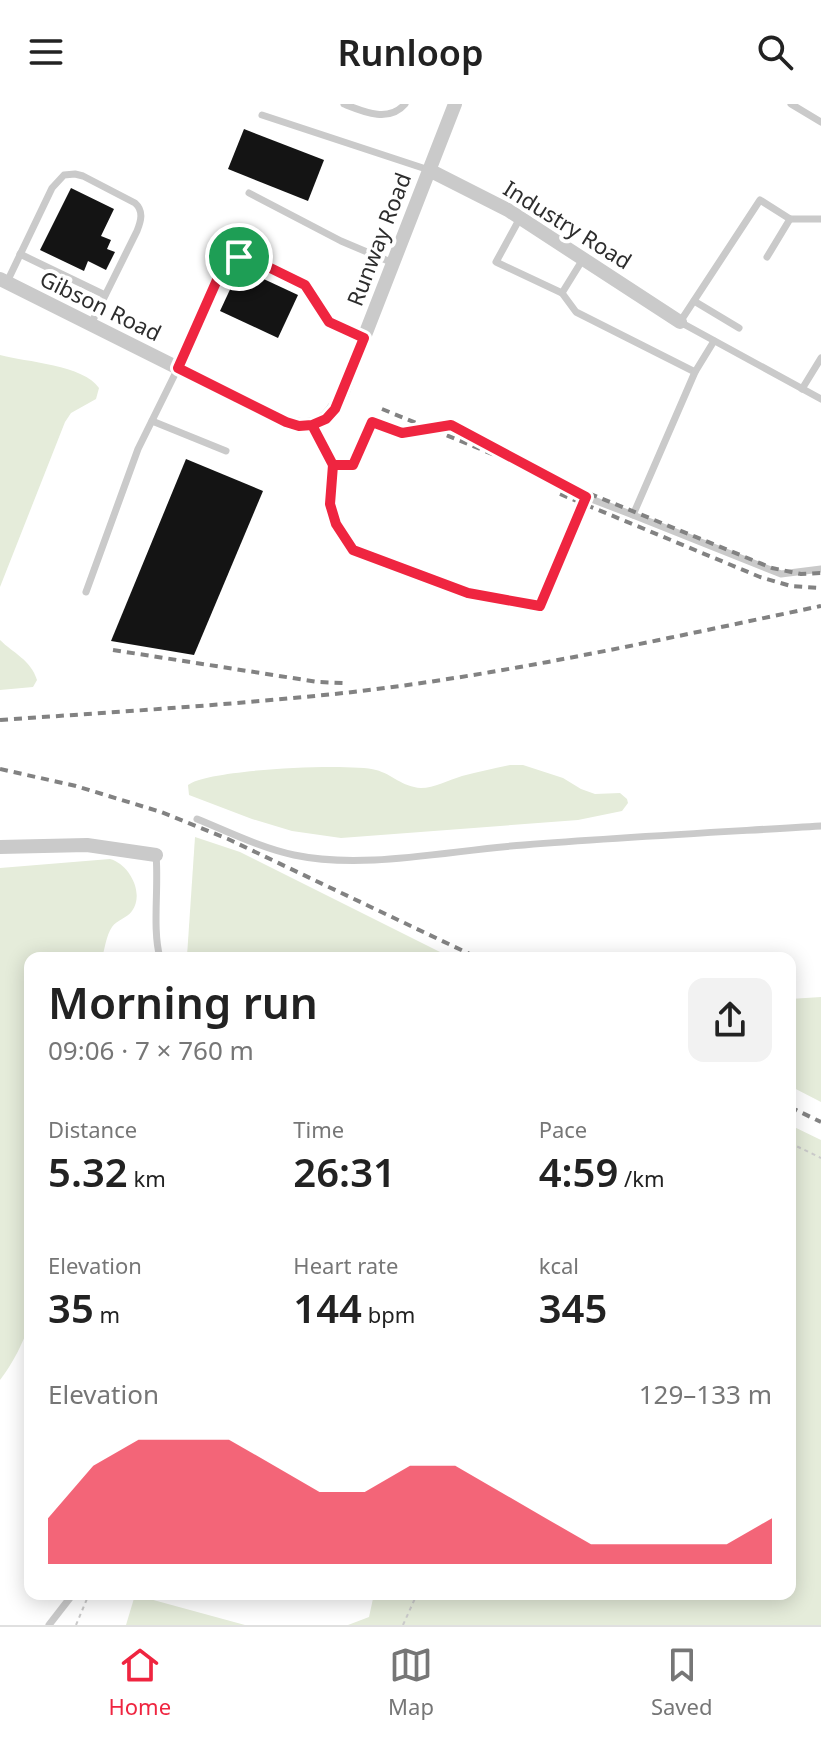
<!DOCTYPE html>
<meta charset="utf-8">
<style>
body{margin:0;font-family:"Noto Sans",sans-serif;background:#f2f2f2;color:#222;height:100vh;display:flex;flex-direction:column;font-size:30px;white-space:nowrap}
*{box-sizing:border-box;margin:0}
p{font-size:26px;color:#767676}
.icon{flex:none;width:44px;height:44px;fill:none;stroke:currentColor;stroke-width:2;stroke-linecap:round;stroke-linejoin:round}
.map{position:relative;flex:1;overflow:hidden}
.panel{position:absolute;left:24px;top:848px;width:772px;height:648px;display:flex;flex-direction:column;background:#fff;border-radius:16px;box-shadow:0 4px 20px #0003}
.panel>*{flex:none}
.pin{position:absolute;display:grid;place-items:center;width:68px;height:68px;color:#fff;margin:-34px;border:4px solid #fff;border-radius:50%;box-shadow:0 2px 8px #0007}
.round{display:grid;place-items:center;flex:none;width:84px;height:84px;border-radius:16px;background:#f2f2f2}
.headline{display:flex;align-items:center;justify-content:space-between;height:136px;padding:0 24px}
h1{font-size:44px;font-weight:600;line-height:60px}
.stats{display:grid;grid-template-columns:repeat(3,1fr);gap:12px;height:136px;padding:8px 24px}
.stats div{display:grid;align-content:center}
.stats b{font-size:40px;font-weight:600}
.stats small{font-size:22px;font-weight:400}
.stats p{font-size:22px}
.chart{height:224px;padding:16px 24px}
.chart p{display:flex;justify-content:space-between}
.chart svg{width:100%;height:144px;margin-top:8px;fill:#ef2540;opacity:.7}
header{display:flex;justify-content:space-between;align-items:center;height:104px;padding:0 24px;background:#fff;font-size:36px;font-weight:600}
.tab-bar{display:flex;justify-content:space-around;align-items:center;height:112px;border-top:2px solid #e0e0e0;background:#fff;font-size:22px;color:#767676}
.tab-bar a{display:grid;justify-items:center;gap:4px}
.tab-bar .current{color:#ef2540}
.map>svg:first-child{display:block}
.green{fill:#e5ecda}
.building{fill:#141414}
.lines{fill:none;stroke-linecap:round;stroke-linejoin:round}
.path{stroke:#cacaca;stroke-width:2;stroke-dasharray:4 4;stroke-linecap:butt}
.service{stroke:#cacaca;stroke-width:7}
.minor{stroke:#cacaca;stroke-width:14}
.rail{stroke:#828282;stroke-width:4;stroke-dasharray:8 6;stroke-linecap:butt}
.route-casing{stroke:#fff;stroke-width:16}
.route{stroke:#ef2540;stroke-width:10}
.labels{text-anchor:middle;dominant-baseline:central;stroke-width:8;stroke-linejoin:round;paint-order:stroke}
.street-label{font-size:22px;fill:#2d2d2d;stroke:#fff}
</style>
<header><svg class="icon" aria-label="menu" viewBox="0 0 24 24"><path d="M4 6h16M4 12h16M4 18h16"/></svg>Runloop<svg class="icon" aria-label="search" viewBox="0 0 24 24"><circle cx="10" cy="10" r="6"/><path d="M15 15l6 6"/></svg></header>
<div class="map">
<svg width="821" height="1521" viewBox="0 0 821 1521">
<rect width="100%" height="100%" fill="#fff"/>
<g class="green">
<path d="M0,251C26,258 84,261 99,284L96,295L71,309L65,318L0,483Z"/>
<path d="M0,536C13,549 31,556 37,576L33,583L0,586Z"/>
<path d="M510,661H523L563,674L581,685L595,690L620,689L627,695L628,699L622,707L578,716L341,734L292,727L252,715L189,691L188,681C208,665 348,659 376,666C392,670 402,683 421,684C434,684 449,676 462,672C478,668 494,664 510,661Z"/>
<polygon points="195,733 240,748 452,854 190,854 187,852"/>
<path d="M110,755C129,760 145,789 132,807C127,814 117,816 112,823C106,832 105,844 102,854H30V1219C23,1239 13,1259 0,1276V764Z"/>
<polygon points="821,893 821,998 790,982 790,895"/>
<polygon points="790,1021 821,1036 821,1521 348,1521 369,1513 374,1490 790,1490"/>
<polygon points="135,1491 245,1521 126,1521"/>
</g>
<g class="building">
<polygon points="244,25 324,56 308,97 228,65"/>
<polygon points="71,84 114,105 101,132 111,136 107,145 115,148 106,166 88,157 84,167 40,146"/>
<polygon points="240,164 298,191 278,234 220,207"/>
<polygon points="186,355 263,387 194,551 111,537"/>
</g>
<g class="lines">
<g class="path">
<polyline points="790,1039 821,1054"/>
<polyline points="76,1521 89,1490"/>
<polyline points="403,1521 417,1490"/>
</g>
<g class="service">
<path d="M344,0C364,8 389,19 405,0"/>
<polyline points="791,0 821,18"/>
<polyline points="262,11 429,66"/>
<polyline points="249,89 341,137 393,159"/>
<polyline points="520,114 496,158 562,189 576,208 695,268 714,237"/>
<polyline points="790,115 821,115"/>
<polyline points="20,150 105,191"/>
<polyline points="767,153 790,115 760,96 680,218 821,295"/>
<path d="M7,178L52,84L64,71L75,70L83,72L135,99C144,107 141,117 137,127L91,220"/>
<polyline points="562,189 583,155"/>
<polyline points="694,197 739,224"/>
<polyline points="802,285 821,254"/>
<polyline points="152,317 226,347"/>
<polyline points="312,321 333,361 330,400 336,420 353,446 468,489 540,502 586,393"/>
<polyline points="333,361 353,361 372,318 402,329 451,321 586,393 633,411 695,268"/>
<polyline points="633,411 781,470 821,465"/>
<polyline points="86,488 138,345 178,264 221,167 232,156 239,153 250,154 305,181 329,218 364,234"/>
<path d="M197,715C229,728 261,744 294,751C365,766 451,746 524,741C623,733 722,728 821,722"/>
<path d="M156,751C159,783 152,825 160,854"/>
<polyline points="49,1521 73,1490"/>
</g>
<g class="minor">
<polyline points="429,66 508,106 680,218"/>
<path d="M0,175L286,318C316,327 329,317 342,290L455,0"/>
<polyline points="0,743 87,741 156,751"/>
</g>
<g class="rail">
<polyline points="382,305 772,464 801,470 821,469"/>
<polyline points="560,390 760,473 791,482 821,484"/>
<polyline points="113,546 318,578 344,579"/>
<path d="M0,616C115,608 230,601 344,589C505,571 663,535 821,502"/>
<polyline points="0,665 76,682 161,708 228,735 478,854"/>
<polyline points="790,1003 821,1018"/>
</g>
</g>
<g class="lines">
<g class="route-casing">
<polyline id="route" points="239,153 250,154 305,181 329,218 364,234 335,305 326,315 312,321 333,361 330,400 336,420 353,446 468,489 540,502 586,393 451,321 402,329 372,318 353,361 333,361 312,321 299,322 286,318 178,264 221,167 232,156 239,153"/>
</g>
<use href="#route" class="route"/>
</g>
<g class="labels">
<g class="street-label">
<text transform="translate(568 120) rotate(32)">Industry Road</text>
<text transform="translate(378 135) rotate(-69)">Runway Road</text>
<text transform="translate(101 201) rotate(26)">Gibson Road</text>
</g>
</g>
</svg>
<div class="pin" style="left:239px;top:153px;background:#1e9e55"><svg class="icon" aria-label="arrive" viewBox="0 0 24 24"><path d="M6 21V4h12l-3 4 3 4H6"/></svg></div>
<section class="panel">
<div class="headline"><div><h1>Morning run</h1><p>09:06 · 7 × 760 m</p></div><a class="round"><svg class="icon" aria-label="share" viewBox="0 0 24 24"><path d="M12 15V3M7 8l5-5 5 5M5 13v7h14v-7"/></svg></a></div>
<div class="stats">
<div><p>Distance</p><b>5.32<small> km</small></b></div>
<div><p>Time</p><b>26:31</b></div>
<div><p>Pace</p><b>4:59<small> /km</small></b></div>
</div>
<div class="stats">
<div><p>Elevation</p><b>35<small> m</small></b></div>
<div><p>Heart rate</p><b>144<small> bpm</small></b></div>
<div><p>kcal</p><b>345</b></div>
</div>
<div class="chart"><p><span>Elevation</span>129–133 m</p>
<svg viewBox="0 0 160 44" preserveAspectRatio="none"><path d="M0 44V30L10 14L20 6L30 6L40 6L50 14L60 22L70 22L80 14L90 14L100 22L110 30L120 38L130 38L140 38L150 38L160 30V44z"/></svg>
</div>
</section>
</div>
<nav class="tab-bar">
<a class="current"><svg class="icon" aria-label="home" viewBox="0 0 24 24"><path d="M3 11l9-7 9 7M6 9v11h12V9"/></svg>Home</a>
<a><svg class="icon" aria-label="map" viewBox="0 0 24 24"><path d="M3 6l6-2 6 2 6-2v14l-6 2-6-2-6 2zM9 4v14M15 6v14"/></svg>Map</a>
<a><svg class="icon" aria-label="saved" viewBox="0 0 24 24"><path d="M7 4h10v16l-5-4-5 4z"/></svg>Saved</a>
</nav>
